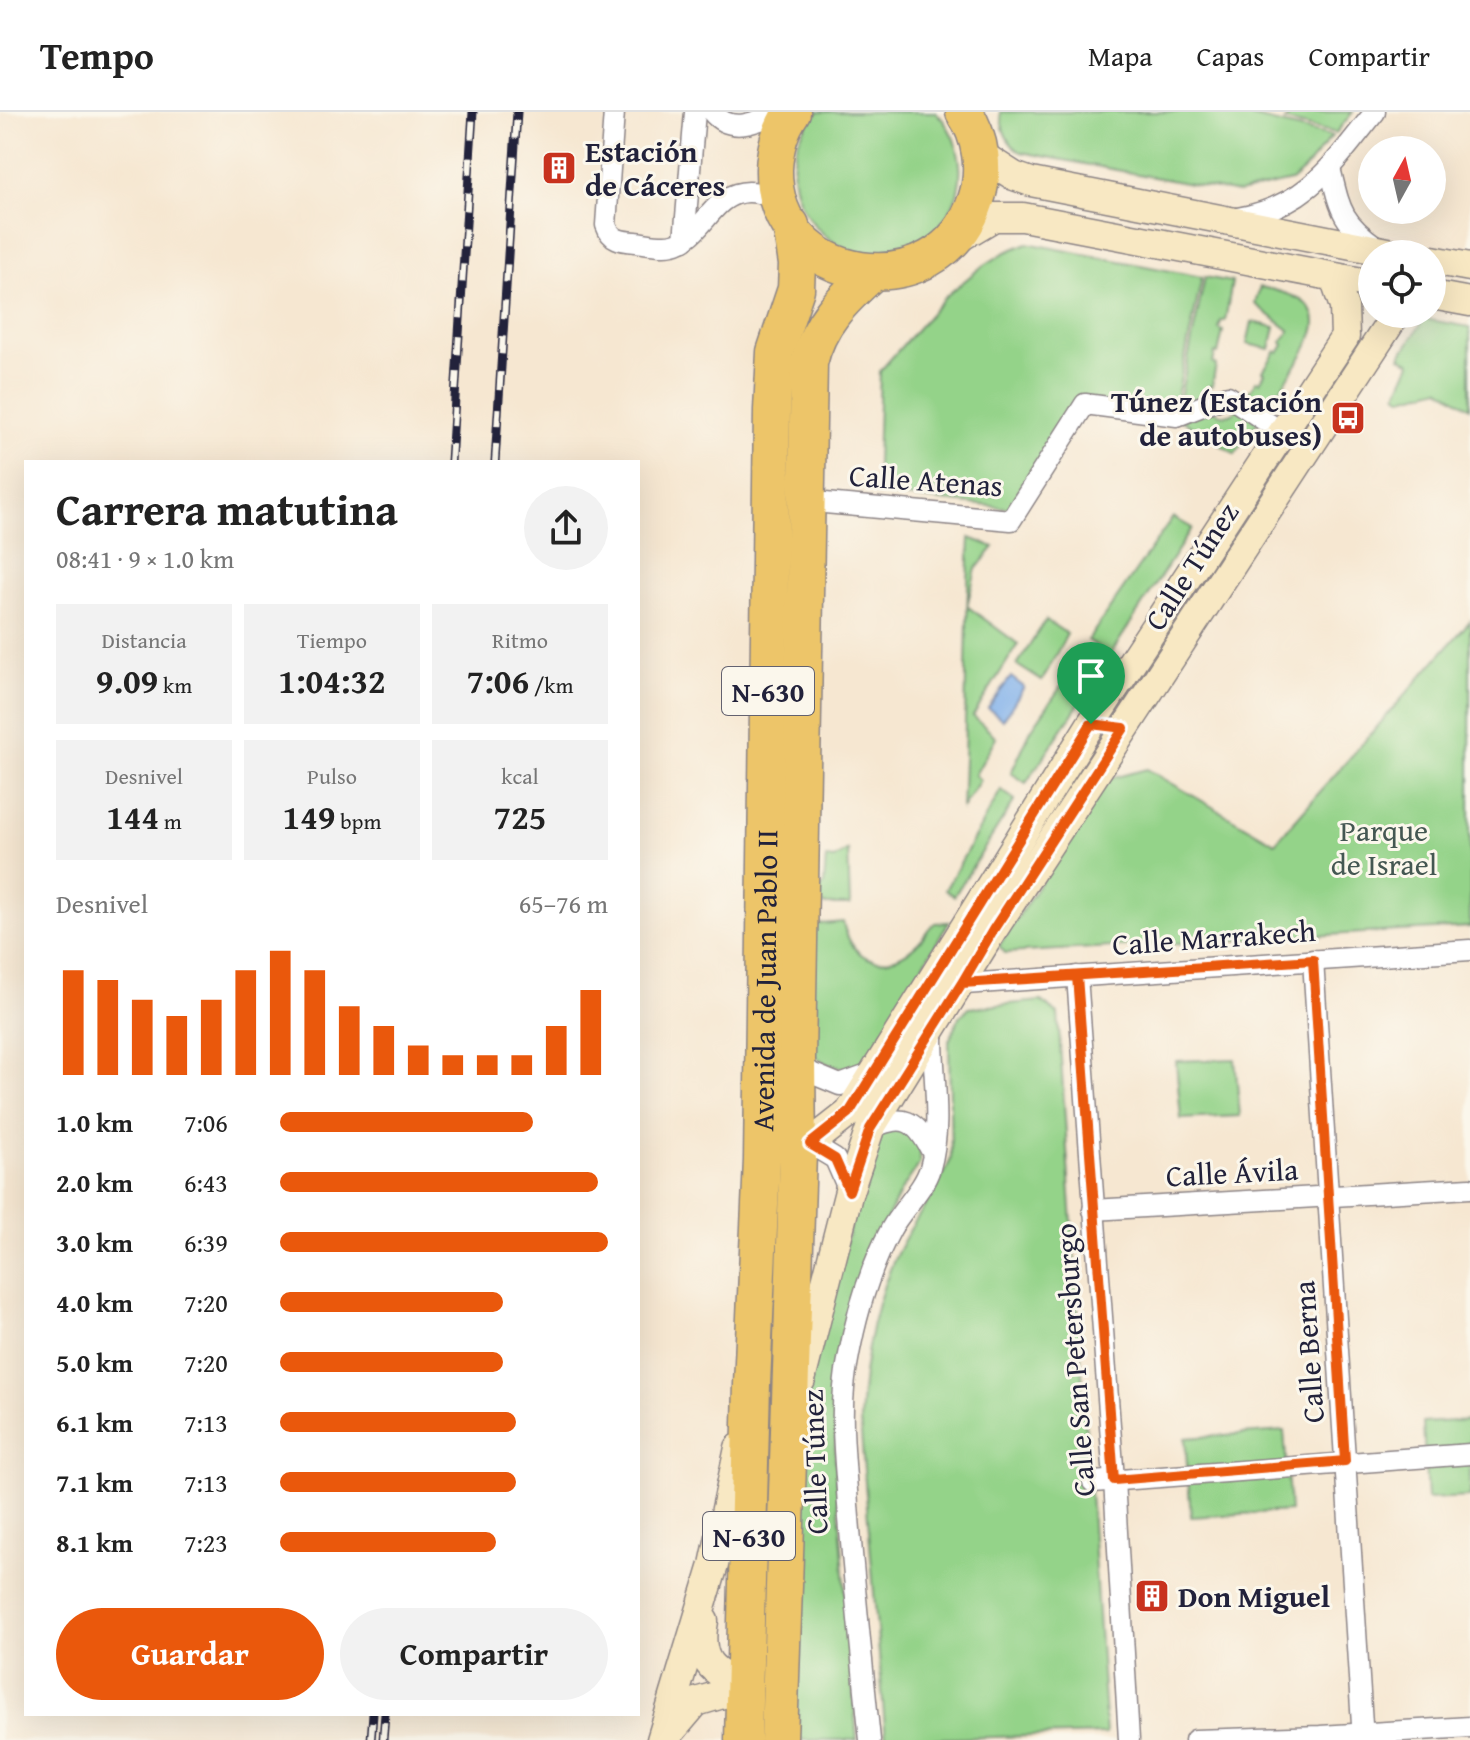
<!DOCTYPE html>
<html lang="es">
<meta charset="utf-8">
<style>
body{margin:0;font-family:"Gentium Book Plus",serif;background:#f2f2f2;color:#222;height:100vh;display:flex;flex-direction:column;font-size:30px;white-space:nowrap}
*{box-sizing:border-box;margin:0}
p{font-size:26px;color:#767676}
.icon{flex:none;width:44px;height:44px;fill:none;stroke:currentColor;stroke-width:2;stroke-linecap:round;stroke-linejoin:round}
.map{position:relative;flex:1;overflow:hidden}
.drawer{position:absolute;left:24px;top:348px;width:616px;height:1256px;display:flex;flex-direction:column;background:#fff;border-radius:0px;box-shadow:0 8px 32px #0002}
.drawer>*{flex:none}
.needle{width:52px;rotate:8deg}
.fabs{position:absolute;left:1358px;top:24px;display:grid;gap:16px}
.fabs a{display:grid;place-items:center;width:88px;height:88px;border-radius:50%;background:#fff;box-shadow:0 8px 32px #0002;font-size:40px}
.pin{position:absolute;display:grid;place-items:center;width:68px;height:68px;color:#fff;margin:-82px -34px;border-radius:50% 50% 50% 0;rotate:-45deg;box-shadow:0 0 8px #0007}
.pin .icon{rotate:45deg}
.round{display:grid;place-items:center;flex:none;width:84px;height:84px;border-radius:42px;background:#f2f2f2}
.head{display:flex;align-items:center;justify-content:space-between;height:136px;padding:0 32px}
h1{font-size:44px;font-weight:700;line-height:60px}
.metrics{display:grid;grid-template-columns:repeat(3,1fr);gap:12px;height:136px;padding:8px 32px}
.metrics div{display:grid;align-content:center;border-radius:0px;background:#f2f2f2;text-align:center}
.metrics b{font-size:34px;font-weight:700}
.metrics small{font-size:22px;font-weight:400}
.metrics p{font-size:22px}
.chart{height:224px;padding:16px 32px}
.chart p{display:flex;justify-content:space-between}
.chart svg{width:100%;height:144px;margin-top:8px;stroke:#ea580c;stroke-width:6}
.action{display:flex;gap:16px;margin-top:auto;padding:16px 32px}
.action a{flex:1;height:92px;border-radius:48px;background:#ea580c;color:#fff;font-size:32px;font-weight:700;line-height:92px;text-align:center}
.action a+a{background:#f2f2f2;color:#222}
ul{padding:0 32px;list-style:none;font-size:26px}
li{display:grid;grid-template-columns:128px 96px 1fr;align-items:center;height:60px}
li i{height:20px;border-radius:10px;background:#ea580c}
header{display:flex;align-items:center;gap:48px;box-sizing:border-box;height:112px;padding:0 40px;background:#fff;border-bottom:2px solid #e0e0e0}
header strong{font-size:38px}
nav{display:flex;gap:44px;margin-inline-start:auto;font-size:28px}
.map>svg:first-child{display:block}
.green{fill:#94d389;stroke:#5b7a62;stroke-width:2}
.water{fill:#7eafea;stroke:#506892;stroke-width:2}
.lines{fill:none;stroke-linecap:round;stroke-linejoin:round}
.street-casing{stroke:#8c8486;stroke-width:23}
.secondary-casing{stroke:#8c8486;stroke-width:31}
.highway-casing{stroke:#8c8486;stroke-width:39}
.street{stroke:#fff;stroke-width:20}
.secondary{stroke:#f8e8c3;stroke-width:28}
.highway{stroke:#edc569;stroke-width:36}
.rail-casing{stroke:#22223b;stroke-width:9}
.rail{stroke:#fbf7ec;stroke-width:6;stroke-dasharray:18;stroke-linecap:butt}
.route-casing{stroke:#fff;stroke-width:16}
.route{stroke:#ea580c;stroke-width:10}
.labels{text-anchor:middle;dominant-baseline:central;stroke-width:6;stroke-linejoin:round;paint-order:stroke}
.shield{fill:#fbf7ec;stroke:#636270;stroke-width:2}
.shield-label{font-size:28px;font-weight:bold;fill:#22223b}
.poi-label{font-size:30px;font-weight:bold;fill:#22223b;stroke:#fbf7ec;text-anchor:start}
.street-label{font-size:30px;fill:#22223b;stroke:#fbf7ec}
.park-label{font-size:30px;fill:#445752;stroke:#fbf7ec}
</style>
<header>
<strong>Tempo</strong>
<nav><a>Mapa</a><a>Capas</a><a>Compartir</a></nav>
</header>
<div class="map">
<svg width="1470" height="1628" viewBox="0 0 1470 1628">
<rect width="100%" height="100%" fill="#fbf7ec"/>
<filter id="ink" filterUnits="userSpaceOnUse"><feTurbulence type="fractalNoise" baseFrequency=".0125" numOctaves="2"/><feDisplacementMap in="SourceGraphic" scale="16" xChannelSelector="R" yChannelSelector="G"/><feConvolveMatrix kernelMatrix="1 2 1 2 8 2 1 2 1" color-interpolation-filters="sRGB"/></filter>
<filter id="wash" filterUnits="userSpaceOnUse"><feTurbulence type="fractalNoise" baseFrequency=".006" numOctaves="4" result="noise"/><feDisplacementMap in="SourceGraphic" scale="32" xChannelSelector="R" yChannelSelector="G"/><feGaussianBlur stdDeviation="1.8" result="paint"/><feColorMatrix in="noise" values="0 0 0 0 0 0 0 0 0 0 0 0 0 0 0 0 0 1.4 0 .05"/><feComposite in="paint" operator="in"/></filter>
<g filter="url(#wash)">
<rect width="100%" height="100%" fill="#f6e7d1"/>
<g class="green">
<path d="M817,0H936C956,21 965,50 958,79C953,99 940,117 923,128C841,182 749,74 817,0Z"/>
<path d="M1000,0H1242L1247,4L1332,24L1303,59L1291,69L1238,81L1021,40C1006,31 1002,17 1000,0Z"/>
<polygon points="1292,0 1353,0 1336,21 1285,9"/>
<polygon points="1027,131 1202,165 1174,298 1081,287 1009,396 876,382 880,259 945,185 980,156 1004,141"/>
<polygon points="1205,165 1232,170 1225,209 1221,209 1219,217 1223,219 1218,242 1215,241 1213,251 1216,253 1212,274 1208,274 1207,284 1177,300"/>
<path d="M1260,175C1347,191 1313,227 1279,279L1275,277L1267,289L1271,291L1263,302L1243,288L1257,268L1260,270L1265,261L1263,259L1276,239L1279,241L1284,233L1282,230L1290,219L1255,192Z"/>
<polygon points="1424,207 1470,215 1470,296 1440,276 1403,286 1397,282 1411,251 1400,245"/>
<polygon points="1252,210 1275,215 1270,237 1247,232"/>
<path d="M1212,297C1222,304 1229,305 1238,297L1258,309L1235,342L1181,308Z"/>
<polygon points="1173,405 1192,416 1110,543 1088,528"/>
<path d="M970,426L994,435L976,457L967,494L1018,532L973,604L996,625L975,663L980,668L962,696C967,606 965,516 970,426Z"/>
<polygon points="1046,508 1067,522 1042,569 1017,553"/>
<polygon points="1470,509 1470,815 1005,841 999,834 1108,667 1147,657 1275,731"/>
<polygon points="1084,541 1105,553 1026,671 1011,661 1031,618"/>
<polygon points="1001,678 1015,688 954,784 945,778"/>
<polygon points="848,738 850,793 811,793 815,783 824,772 826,746 834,747"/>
<path d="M843,810C852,853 888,861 919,830C925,824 927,816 935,811L949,810L863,954C842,960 826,954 810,940L811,813Z"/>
<path d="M1041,889L1058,902L1106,1622L886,1628L860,1309C863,1248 874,1182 904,1128C919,1101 939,1076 951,1047L949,929L959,905L969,896Z"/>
<polygon points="1235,947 1240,1004 1181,1007 1176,949"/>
<polygon points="889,1016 910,1020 920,1033 920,1051 901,1079 862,1156 845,1212 836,1275 835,1345 857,1628 793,1628 805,1299 812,1259 872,1031"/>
<polygon points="1470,1308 1470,1385 1427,1387 1423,1311"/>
<polygon points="1284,1319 1290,1399 1191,1405 1185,1326"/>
</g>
<polygon class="water" points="1011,565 1024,575 1003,608 988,596"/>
</g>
<g filter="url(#ink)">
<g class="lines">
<g class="street-casing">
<g id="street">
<path d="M614,0L606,113C611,128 621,129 636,130C647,131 662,135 673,132C700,126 710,90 736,82C751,77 765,82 778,88"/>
<path d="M712,0C730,22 756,11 778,0"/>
<path d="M1330,56C1340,97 1341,110 1377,135"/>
<path d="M1237,106C1308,94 1333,52 1375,0"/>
<polyline points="684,128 695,0"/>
<polyline points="825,391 1011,408 1085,292 1177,304 1228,284 1283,321"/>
<polyline points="1313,848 1363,1628"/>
<polyline points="1077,864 1114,1368 1129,1628"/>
<polyline points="950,873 1470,838"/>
<polyline points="797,947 811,961 840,973 873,961"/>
<path d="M870,1017C904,1001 915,1007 932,1040"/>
<polyline points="810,1032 835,1047 849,1079"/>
<polyline points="1093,1098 1470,1076"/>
<polyline points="1093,1370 1470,1342"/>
<path d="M870,1628C862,1550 854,1472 848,1393C845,1345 838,1296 848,1248C856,1203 869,1158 891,1117C902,1097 924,1077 930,1056C943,1011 932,963 933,917"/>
<polyline points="1195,1628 1320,1624 1470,1615"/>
</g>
</g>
<g class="secondary-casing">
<g id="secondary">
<polyline points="980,42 1014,64 1031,70 1398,142"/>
<polyline points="952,130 994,105 1023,105 1372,172"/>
<polyline points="1432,148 1470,155"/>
<polyline points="1432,183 1470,190"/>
<polyline points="798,1041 849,1001 1091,612 1345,225 1344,195 1334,166"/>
<polyline points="801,1268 849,1079 870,1017 993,818 1396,202"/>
<path d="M704,1509C697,1550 711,1559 746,1575"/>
<polyline points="668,1623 696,1590 746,1575"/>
<polyline points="661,1628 714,1453 739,1336"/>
</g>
</g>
<g class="highway-casing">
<g id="highway">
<path d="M792,0C780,17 775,36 774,57C772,174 940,199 976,88C986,59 981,25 964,0"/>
<path id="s1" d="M743,1628L752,1272L762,1048L772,298L775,240L796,177L797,152L791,113"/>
<path d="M779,1628L798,1041L797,947L809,251C818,211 843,187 872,161"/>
</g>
</g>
<use href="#street" class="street"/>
<use href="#secondary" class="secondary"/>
<use href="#highway" class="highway"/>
<g class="rail-casing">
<g id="rail">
<polyline points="451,350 473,0"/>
<polyline points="495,350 517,0"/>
<polyline points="371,1628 373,1602"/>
<polyline points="383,1628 385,1602"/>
</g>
</g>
<use href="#rail" class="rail"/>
</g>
</g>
<g class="lines" filter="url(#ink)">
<g class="route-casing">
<polyline id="route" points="1091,612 849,1001 810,1032 835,1047 849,1079 870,1017 962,871 1077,864 1114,1368 1345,1349 1313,848 962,871 993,818 1124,616 1091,612"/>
</g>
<use href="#route" class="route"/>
</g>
<defs>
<g id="building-square" transform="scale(1.8)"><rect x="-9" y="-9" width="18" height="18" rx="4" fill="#c8321e" stroke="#fbf7ec"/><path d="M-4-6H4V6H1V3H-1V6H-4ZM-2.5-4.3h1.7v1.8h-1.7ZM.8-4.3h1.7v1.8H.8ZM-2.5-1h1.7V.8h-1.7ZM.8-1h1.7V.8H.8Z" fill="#fff"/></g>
<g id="bus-square" transform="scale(1.8)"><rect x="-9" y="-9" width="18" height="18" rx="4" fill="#c8321e" stroke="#fbf7ec"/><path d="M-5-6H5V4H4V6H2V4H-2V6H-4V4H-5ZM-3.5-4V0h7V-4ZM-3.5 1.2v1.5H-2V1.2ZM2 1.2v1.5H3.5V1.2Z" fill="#fff"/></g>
</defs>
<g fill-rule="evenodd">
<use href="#building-square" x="559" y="56"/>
<use href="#bus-square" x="1348" y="306"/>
<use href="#building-square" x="1152" y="1484"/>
</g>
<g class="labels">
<g class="shield">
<rect x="722" y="555" width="92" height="48" rx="6"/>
<rect x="703" y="1400" width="92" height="48" rx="6"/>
</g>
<g class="shield-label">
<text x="768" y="579">N-630</text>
<text x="749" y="1424">N-630</text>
</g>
<g class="poi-label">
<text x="585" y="39">Estación<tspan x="585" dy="34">de Cáceres</tspan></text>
<text x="1322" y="289" text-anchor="end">Túnez (Estación<tspan x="1322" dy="34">de autobuses)</tspan></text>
<text x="1178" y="1484">Don Miguel</text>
</g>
<g class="street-label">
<text transform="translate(926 368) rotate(4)">Calle Atenas</text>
<text transform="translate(1191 454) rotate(-57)">Calle Túnez</text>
<text transform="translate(1214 825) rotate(-4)">Calle Marrakech</text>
<text stroke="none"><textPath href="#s1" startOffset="760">Avenida de Juan Pablo II</textPath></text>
<text transform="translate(1232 1060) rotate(-3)">Calle Ávila</text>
<text transform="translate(1308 1240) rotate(-94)">Calle Berna</text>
<text transform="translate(1074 1248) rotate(-94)">Calle San Petersburgo</text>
<text transform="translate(814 1350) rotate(-92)">Calle Túnez</text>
</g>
<g class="park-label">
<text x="1384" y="718">Parque<tspan x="1384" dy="34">de Israel</tspan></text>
</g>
</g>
</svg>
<div class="fabs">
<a><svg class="needle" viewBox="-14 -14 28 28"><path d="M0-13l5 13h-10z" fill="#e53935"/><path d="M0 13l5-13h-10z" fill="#767676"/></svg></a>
<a><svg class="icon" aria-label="locate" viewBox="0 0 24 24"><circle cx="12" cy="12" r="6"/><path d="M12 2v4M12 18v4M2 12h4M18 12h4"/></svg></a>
</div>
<div class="pin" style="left:1091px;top:612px;background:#1e9e55"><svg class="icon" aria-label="arrive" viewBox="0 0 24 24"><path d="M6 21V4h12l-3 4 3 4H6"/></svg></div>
<section class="drawer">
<div class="head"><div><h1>Carrera matutina</h1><p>08:41 · 9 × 1.0 km</p></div><a class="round"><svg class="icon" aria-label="share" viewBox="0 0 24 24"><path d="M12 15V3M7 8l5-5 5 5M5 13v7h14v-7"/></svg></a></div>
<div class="metrics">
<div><p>Distancia</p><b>9.09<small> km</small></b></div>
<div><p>Tiempo</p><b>1:04:32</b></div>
<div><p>Ritmo</p><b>7:06<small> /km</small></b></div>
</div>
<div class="metrics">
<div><p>Desnivel</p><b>144<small> m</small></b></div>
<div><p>Pulso</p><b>149<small> bpm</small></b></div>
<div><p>kcal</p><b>725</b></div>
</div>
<div class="chart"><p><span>Desnivel</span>65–76 m</p>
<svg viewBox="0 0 160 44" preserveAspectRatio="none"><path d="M5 44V12M15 44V15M25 44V21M35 44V26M45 44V21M55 44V12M65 44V6M75 44V12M85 44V23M95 44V29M105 44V35M115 44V38M125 44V38M135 44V38M145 44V29M155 44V18"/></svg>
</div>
<ul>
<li><b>1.0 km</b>7:06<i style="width:77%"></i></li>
<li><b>2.0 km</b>6:43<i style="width:97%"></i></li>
<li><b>3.0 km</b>6:39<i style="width:100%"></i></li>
<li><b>4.0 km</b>7:20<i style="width:68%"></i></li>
<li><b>5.0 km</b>7:20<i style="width:68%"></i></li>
<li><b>6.1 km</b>7:13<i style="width:72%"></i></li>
<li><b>7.1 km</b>7:13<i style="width:72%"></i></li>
<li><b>8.1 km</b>7:23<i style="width:66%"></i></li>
</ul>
<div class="action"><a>Guardar</a><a>Compartir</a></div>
</section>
</div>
